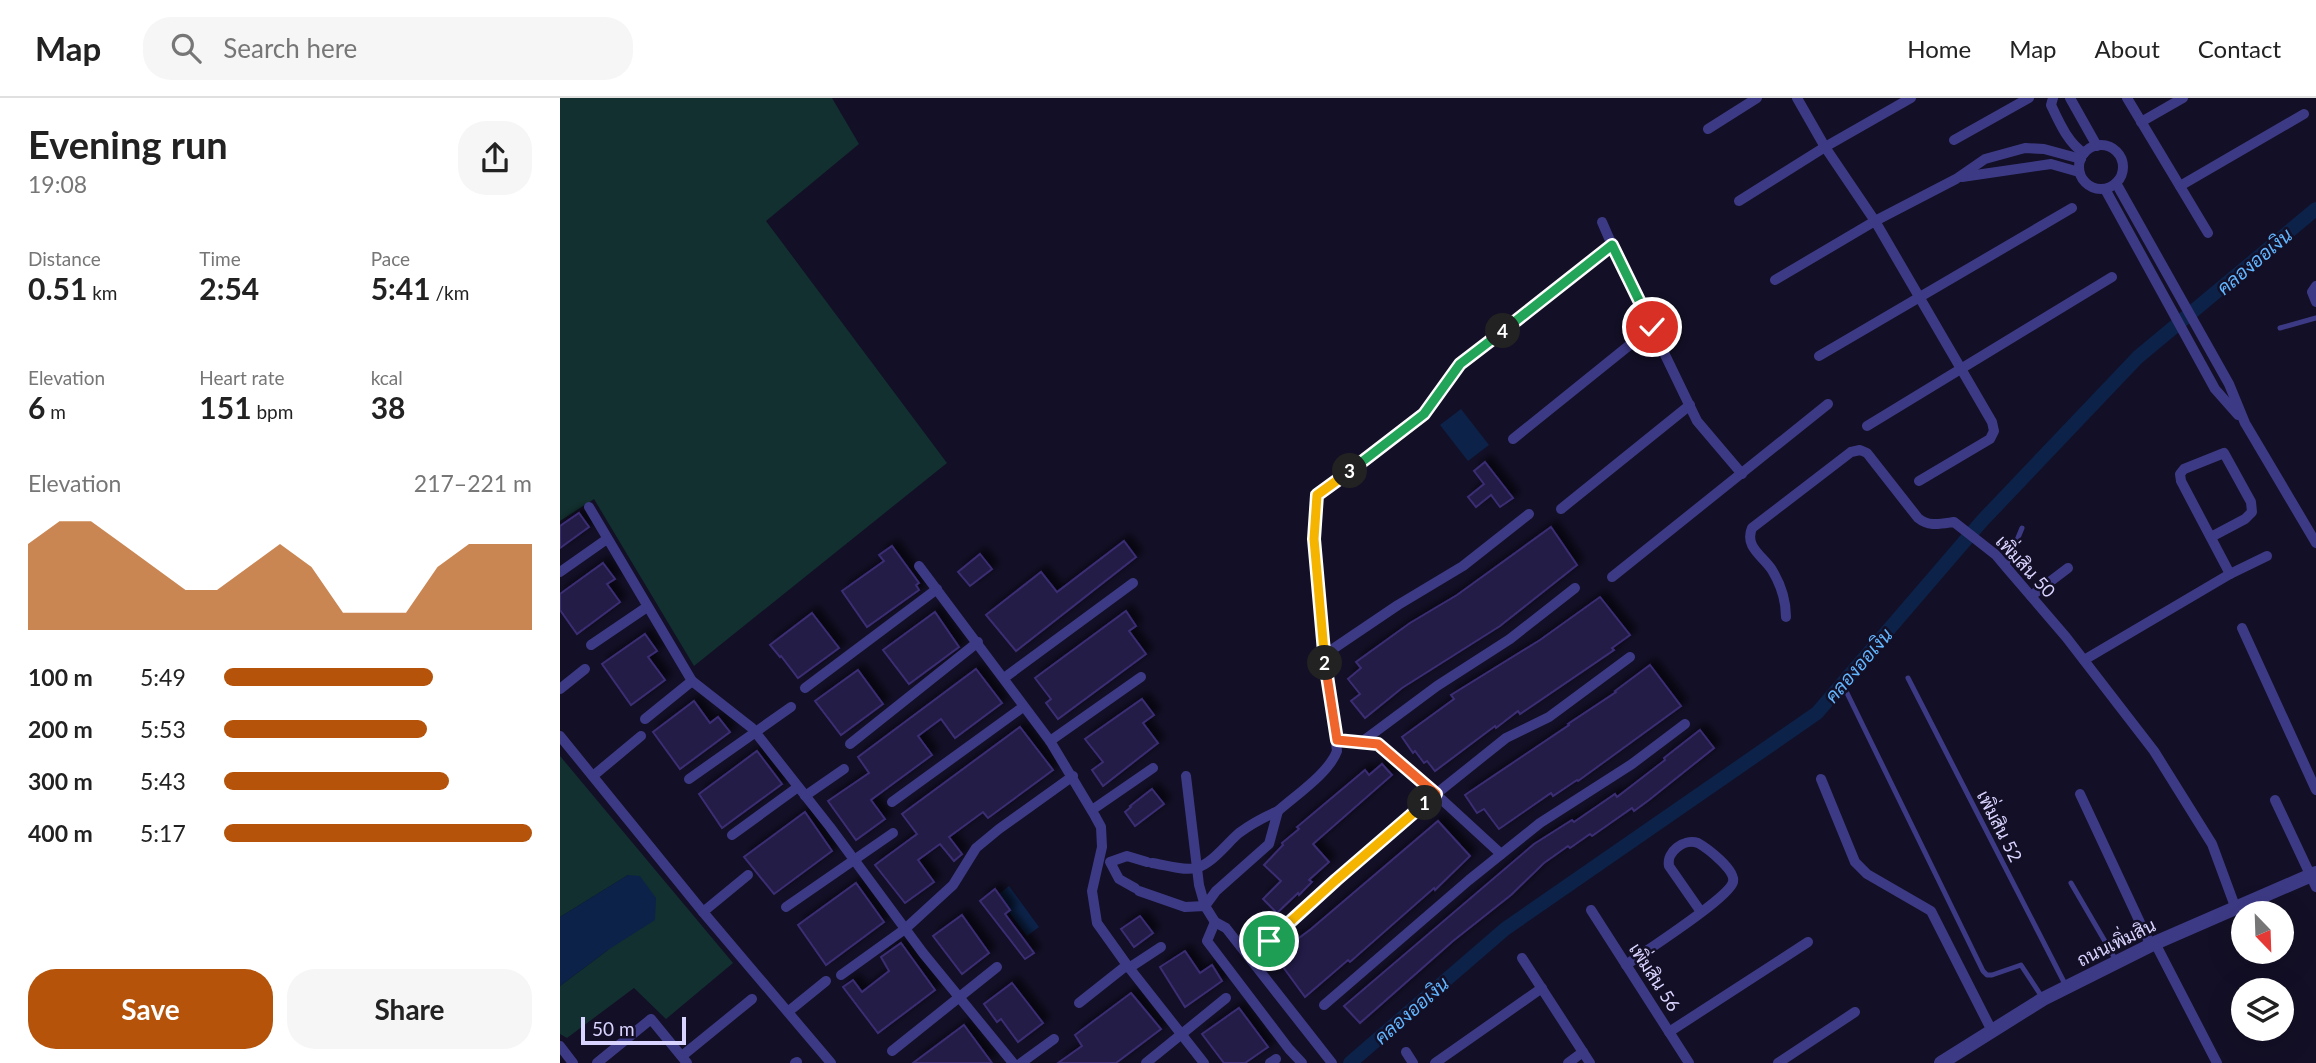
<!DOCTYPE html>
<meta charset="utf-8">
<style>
body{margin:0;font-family:Lato,Sarabun,sans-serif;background:#f6f6f6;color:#222;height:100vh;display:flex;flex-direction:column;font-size:26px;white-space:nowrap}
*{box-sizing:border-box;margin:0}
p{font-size:23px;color:#767676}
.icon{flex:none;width:38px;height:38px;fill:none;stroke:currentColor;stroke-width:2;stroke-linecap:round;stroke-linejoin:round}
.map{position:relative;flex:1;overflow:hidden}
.details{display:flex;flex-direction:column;background:#fff;width:560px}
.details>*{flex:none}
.needle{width:46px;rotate:157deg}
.fabs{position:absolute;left:1671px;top:803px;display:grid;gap:14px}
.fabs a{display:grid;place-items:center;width:63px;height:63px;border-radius:50%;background:#fff;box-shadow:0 7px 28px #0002;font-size:35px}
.scale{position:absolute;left:21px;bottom:18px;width:105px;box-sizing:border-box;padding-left:7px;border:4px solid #d9d4ff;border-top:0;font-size:19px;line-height:24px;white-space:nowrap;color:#d9d4ff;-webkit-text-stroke:5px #130f26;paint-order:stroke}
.pin{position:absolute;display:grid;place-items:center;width:60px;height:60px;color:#fff;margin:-30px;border:4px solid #fff;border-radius:50%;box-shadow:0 2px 7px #0007}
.km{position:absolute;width:35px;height:35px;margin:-18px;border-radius:50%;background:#222;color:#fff;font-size:19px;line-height:35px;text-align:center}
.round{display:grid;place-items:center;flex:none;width:74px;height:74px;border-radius:28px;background:#f6f6f6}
.headline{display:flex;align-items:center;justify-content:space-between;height:119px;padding:0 28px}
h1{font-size:38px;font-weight:700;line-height:52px}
.figures{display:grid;grid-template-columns:repeat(3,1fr);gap:10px;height:119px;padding:7px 28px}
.figures div{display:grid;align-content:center}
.figures b{font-size:30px;font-weight:700}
.figures small{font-size:19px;font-weight:400}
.figures p{font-size:19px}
.chart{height:196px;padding:14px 28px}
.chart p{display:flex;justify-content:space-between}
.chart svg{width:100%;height:126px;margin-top:7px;fill:#b45309;opacity:.7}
.primary-button{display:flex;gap:14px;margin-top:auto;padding:14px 28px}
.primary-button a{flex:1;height:80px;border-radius:28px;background:#b45309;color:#fff;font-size:28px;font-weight:700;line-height:80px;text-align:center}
.primary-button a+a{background:#f6f6f6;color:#222}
ul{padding:0 28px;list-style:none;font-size:23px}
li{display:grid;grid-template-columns:112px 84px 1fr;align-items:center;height:52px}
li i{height:18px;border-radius:9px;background:#b45309}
header{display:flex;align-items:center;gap:42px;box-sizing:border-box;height:98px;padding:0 35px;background:#fff;border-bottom:2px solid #e0e0e0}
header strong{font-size:33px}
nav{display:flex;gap:38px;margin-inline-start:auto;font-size:24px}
.search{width:490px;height:63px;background:#f6f6f6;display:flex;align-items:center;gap:18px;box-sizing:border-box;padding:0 24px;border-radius:28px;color:#767676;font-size:26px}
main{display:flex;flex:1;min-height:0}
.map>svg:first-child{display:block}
.green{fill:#12302f}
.water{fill:#0c2248}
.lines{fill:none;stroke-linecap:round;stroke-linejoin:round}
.canal{stroke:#0c2248;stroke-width:14}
.building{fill:#241b47;stroke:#3b2d73;stroke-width:2;filter:url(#shadow)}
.service{stroke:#3d3a85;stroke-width:5}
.minor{stroke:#3d3a85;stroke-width:10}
.tertiary{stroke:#3d3a85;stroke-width:14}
.split-1-casing{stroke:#fff;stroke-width:14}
.split-2-casing{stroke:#fff;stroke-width:14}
.split-3-casing{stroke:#fff;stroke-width:14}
.split-4-casing{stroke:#fff;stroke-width:14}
.split-5-casing{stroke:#fff;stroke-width:14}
.split-1{stroke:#f5b400;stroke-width:9}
.split-2{stroke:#f0652b;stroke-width:9}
.split-3{stroke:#f5b400;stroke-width:9}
.split-4{stroke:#22a559;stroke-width:9}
.split-5{stroke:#22a559;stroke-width:9}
.labels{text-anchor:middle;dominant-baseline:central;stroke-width:5;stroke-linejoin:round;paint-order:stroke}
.street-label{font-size:18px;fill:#d9d4ff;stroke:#130f26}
.water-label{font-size:19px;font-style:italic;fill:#62b6ff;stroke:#130f26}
</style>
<header>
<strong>Map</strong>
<div class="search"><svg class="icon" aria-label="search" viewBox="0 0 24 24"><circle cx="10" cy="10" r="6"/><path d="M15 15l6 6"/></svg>Search here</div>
<nav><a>Home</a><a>Map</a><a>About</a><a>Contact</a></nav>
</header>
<main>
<section class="details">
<div class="headline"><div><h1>Evening run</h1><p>19:08</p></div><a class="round"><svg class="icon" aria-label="share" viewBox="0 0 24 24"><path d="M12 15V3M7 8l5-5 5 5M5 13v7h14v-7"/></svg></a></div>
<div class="figures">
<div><p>Distance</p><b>0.51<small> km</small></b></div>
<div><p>Time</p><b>2:54</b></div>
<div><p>Pace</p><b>5:41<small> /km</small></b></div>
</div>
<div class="figures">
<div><p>Elevation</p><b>6<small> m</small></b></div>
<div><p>Heart rate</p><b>151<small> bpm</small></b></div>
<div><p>kcal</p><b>38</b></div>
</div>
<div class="chart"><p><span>Elevation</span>217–221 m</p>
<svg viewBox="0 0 160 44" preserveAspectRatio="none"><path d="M0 44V14L10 6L20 6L30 14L40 22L50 30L60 30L70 22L80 14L90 22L100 38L110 38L120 38L130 22L140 14L150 14L160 14V44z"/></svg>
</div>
<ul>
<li><b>100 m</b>5:49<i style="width:68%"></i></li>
<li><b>200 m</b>5:53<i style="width:66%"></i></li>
<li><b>300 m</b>5:43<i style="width:73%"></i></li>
<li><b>400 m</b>5:17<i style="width:100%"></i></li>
</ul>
<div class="primary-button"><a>Save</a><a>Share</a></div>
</section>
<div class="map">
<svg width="1756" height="965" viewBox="0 0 1756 965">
<defs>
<filter id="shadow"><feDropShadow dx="6" dy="-6" stdDeviation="3.5" flood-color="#0009"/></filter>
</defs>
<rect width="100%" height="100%" fill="#130f26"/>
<g class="green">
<polygon points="0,0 272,0 299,46 206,123 387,365 134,568 34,401 0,423"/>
<polygon points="0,658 173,865 106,921 74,890 7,940 0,936 0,888 48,852 68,777 0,819"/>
</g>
<g class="water">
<polygon points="901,311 929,347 908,363 880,327"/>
<polygon points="68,777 80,778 96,800 95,822 48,852 0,888 0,819"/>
<polygon points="449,788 479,829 467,838 448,813 450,811 439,796"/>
</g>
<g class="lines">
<polyline class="canal" points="790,965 945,831 1257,615 1422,423 1578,259 1756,111"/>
</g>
<g class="building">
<polygon points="925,364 953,400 940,409 931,397 916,409 908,399 924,386 914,373"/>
<polygon points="19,415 29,429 0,450 0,428"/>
<polygon points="991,429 1017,467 940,528 842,590 805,620 791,603 800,596 788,581 801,570 796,564 850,525 897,497"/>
<polygon points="564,443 576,459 456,553 426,517 481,474 497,494"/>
<polygon points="332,448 359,485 356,487 359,492 307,529 282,493 324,463 319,457"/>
<polygon points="420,456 432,471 410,488 398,474"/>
<polygon points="43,465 55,481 47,486 60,504 17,536 0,512 0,496"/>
<polygon points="1040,499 1070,537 1052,550 1054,552 960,616 958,613 936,630 935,628 875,673 867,663 864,665 855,653 853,655 842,639 894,601 891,597 980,542"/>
<polygon points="566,513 576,528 569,533 586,556 498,621 486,605 491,601 475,580"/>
<polygon points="375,514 399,549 349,586 323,552"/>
<polygon points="252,515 279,550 238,580 221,558 220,559 210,547"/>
<polygon points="85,536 97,553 88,559 105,582 71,607 42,566"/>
<polygon points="1090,567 1121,608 1018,683 1017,682 993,698 991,695 939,731 924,711 917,715 905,697 1009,627 1008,626 1056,594 1055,593"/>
<polygon points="416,571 442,605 395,640 381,621 358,638 372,657 311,702 325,721 296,742 268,703 309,675 298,659"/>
<polygon points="298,572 323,606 281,637 255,603"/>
<polygon points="582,601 594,617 583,625 598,645 543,688 532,672 543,664 525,641"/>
<polygon points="134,603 150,625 158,619 170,634 120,671 93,634"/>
<polygon points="460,629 493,672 428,720 423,714 389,739 402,756 394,763 380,746 358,762 374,784 345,805 315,767 357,736 342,716"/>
<polygon points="1140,632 1154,650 1089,702 1074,713 1072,710 1032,738 1030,736 1010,750 1008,748 984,765 951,797 893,843 800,925 784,908 974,746 1012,722 1014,724 1055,696 1057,699 1105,662 1104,660"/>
<polygon points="197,653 222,686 162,730 139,696"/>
<polygon points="822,666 832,677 753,746 769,764 749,782 752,784 739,797 738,795 717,815 703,801 721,783 704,767 723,747 722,745 739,731 737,729 805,672 809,677"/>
<polygon points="592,691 604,706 575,728 565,714 571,709 570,708"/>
<polygon points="245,714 272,753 214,796 184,759"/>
<polygon points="878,723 910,758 875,792 874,790 790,864 788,862 745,899 715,858 751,831"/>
<polygon points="296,785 324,824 266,867 238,827"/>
<polygon points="435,791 450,812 445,816 474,855 465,861 420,803"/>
<polygon points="402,817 429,855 402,876 373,838"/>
<polygon points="580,818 593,835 574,849 561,831"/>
<polygon points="341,845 375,892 318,935 283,889 293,882 302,894 329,873 321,859"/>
<polygon points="625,853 640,875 652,867 662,883 625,909 600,869"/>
<polygon points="452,885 483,925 458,944 441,921 437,924 424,906"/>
<polygon points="571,895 601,931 556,965 498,965 522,948 515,937"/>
<polygon points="679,910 708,949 685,965 664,965 642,936"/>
<polygon points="404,927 432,965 353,965"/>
</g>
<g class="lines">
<g class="service">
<polyline points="1720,230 1756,220"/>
<polyline points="1446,469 1462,430"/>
<polyline points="1348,580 1506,888"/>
<polyline points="1287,595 1423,873 1427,877 1432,877 1461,867 1482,899"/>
<polyline points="1511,785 1557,864"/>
</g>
<g class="minor">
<polyline points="1237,0 1265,49 1315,123 1432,324 1434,333 1430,341 1359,383"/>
<path d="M1493,0L1491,7C1499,24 1508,45 1524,55"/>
<polyline points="1510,0 1537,48"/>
<polyline points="1567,0 1648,135"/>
<polyline points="1581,24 1623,0"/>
<polyline points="1148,31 1197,0"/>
<polyline points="1394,42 1469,0"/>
<circle cx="1541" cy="69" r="22"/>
<polyline points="1402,79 1491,66 1519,74"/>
<polyline points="1556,85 1669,286 1685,325 1756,445"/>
<polyline points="1620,88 1744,16"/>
<polyline points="1545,91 1655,291 1678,317"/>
<polyline points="1179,103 1265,49 1351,0"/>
<polyline points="1042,124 1052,147"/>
<polyline points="1215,182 1315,123 1396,81 1425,61 1465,50 1484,51 1521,61"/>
<polyline points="1756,188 1752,194 1756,204"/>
<polyline points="1259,258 1512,110"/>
<polyline points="1307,328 1552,179"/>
<polyline points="953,341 1092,229"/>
<polyline points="29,409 132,583 192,630 270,729 363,855 453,965"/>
<polyline points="1001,411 1130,307"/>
<polyline points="1651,439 1685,421 1692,414 1691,404 1664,355 1624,371 1620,376 1621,383 1670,476"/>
<polyline points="359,468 490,643 535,718 541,729 542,749 532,793 537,825 567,867 519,905"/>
<polyline points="0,474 47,441"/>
<polyline points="1052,479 1268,306"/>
<polyline points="1471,498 1508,470"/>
<path d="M1226,519C1226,502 1221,487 1212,472C1203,458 1184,449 1192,430L1291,354L1300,352L1307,355L1358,420C1369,429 1380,426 1394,424L1436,457L1446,469L1506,539L1594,653L1652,746L1676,811"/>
<polyline points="1682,530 1756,692"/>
<polyline points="31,547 87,509"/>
<polyline points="764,557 838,507 903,468 969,416"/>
<polyline points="1524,562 1670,476 1707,458"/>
<polyline points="444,580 573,485"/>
<polyline points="245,590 377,491"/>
<polyline points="0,591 25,571"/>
<polyline points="85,621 132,583"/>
<polyline points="0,638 143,814 271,965"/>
<polyline points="777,642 818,646 841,664 941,756"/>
<polyline points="490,643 581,579"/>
<polyline points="803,643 877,588 950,541 1015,490"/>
<polyline points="290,646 418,544"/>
<polyline points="33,678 81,638"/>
<polyline points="626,678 639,787 645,808 655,824 666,830 772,965"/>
<polyline points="129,681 231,609"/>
<polyline points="1261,681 1295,764 1307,776 1371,813 1432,933"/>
<polyline points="1520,696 1591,848"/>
<polyline points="245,698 284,671"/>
<polyline points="1715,702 1756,789"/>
<polyline points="332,704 463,609"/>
<polyline points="532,712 593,670"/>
<path d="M718,713C736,697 769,675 777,653L759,510L754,441L757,397L864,316L900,266L1052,147L1137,323L1182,376"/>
<polyline points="172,737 238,689"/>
<polyline points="575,790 559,781 550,764 567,758 587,764"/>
<path d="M579,793L625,809L645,808L656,793L709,746L718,713C704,719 691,726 679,735C667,745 652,766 636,770C623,773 605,767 592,765"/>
<polyline points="226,809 333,735"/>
<polyline points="1031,812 1129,965"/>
<polyline points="143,814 188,777"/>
<polyline points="655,824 647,843 729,951 742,965"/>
<polyline points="709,843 776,782 876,696 946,640 989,619 1070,559"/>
<polyline points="1595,845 1657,965"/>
<polyline points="962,860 1030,965"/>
<polyline points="567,867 644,965"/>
<path d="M1066,867C1084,854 1169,800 1173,784C1176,772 1147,750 1138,745C1124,740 1106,754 1109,768L1141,814"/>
<polyline points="569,870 601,849"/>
<polyline points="281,877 345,831 393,787 416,750 439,731 513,678"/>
<polyline points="764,907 909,782 980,725 1072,666 1125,626"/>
<polyline points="229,913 266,883"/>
<polyline points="1109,934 1248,844"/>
<polyline points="0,948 13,965"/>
<polyline points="332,953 437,869"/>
<polyline points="846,954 853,965"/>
<polyline points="122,958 192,901"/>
<polyline points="37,965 91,921 127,965"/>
<polyline points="235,965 237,964"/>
<polyline points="461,965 494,941"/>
<polyline points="586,965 666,900"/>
<polyline points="710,965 716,961"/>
<polyline points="875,965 982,890"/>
<polyline points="1008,965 1023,954"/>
<polyline points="1218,965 1295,914"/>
</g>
<polyline class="tertiary" points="1381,965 1483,901 1595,845 1756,775"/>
</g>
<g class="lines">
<g class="split-1-casing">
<polyline id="split-1" points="709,843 776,782 865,705"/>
</g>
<g class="split-2-casing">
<polyline id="split-2" points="765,565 777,642 818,646 876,696 865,705"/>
</g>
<g class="split-3-casing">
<polyline id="split-3" points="765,565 754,441 757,397 790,373"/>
</g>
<g class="split-4-casing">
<polyline id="split-4" points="790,373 864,316 900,266 943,233"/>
</g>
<g class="split-5-casing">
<polyline id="split-5" points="943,233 1052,147 1092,229"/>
</g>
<use href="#split-1" class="split-1"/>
<use href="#split-2" class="split-2"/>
<use href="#split-3" class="split-3"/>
<use href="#split-4" class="split-4"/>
<use href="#split-5" class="split-5"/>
</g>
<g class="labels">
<g class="street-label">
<text transform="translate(1466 468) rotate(47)">เพิ่มสิน 50</text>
<text transform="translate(1440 728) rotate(63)">เพิ่มสิน 52</text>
<text transform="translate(1556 844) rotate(-26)">ถนนเพิ่มสิน</text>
<text transform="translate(1095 879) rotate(57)">เพิ่มสิน 56</text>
</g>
<g class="water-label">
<text transform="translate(1694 163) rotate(-40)">คลองออเงิน</text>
<text transform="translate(1298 567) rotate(-49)">คลองออเงิน</text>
<text transform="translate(851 912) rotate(-41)">คลองออเงิน</text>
</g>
</g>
</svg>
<div class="fabs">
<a><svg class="needle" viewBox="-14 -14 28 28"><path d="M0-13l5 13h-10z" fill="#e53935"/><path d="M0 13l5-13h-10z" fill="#767676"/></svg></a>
<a><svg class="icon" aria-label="layers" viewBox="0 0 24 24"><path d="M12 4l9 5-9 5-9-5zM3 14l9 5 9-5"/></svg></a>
</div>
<div class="scale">50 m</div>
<div class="pin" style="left:709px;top:843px;background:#1e9e55"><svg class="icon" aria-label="arrive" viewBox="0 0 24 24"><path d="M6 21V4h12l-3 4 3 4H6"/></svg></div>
<div class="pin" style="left:1092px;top:229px;background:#d93025"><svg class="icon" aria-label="check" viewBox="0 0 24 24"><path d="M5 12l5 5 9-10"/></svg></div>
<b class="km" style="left:865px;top:705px">1</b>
<b class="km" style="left:765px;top:565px">2</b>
<b class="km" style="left:790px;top:373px">3</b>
<b class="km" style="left:943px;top:233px">4</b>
</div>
</main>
